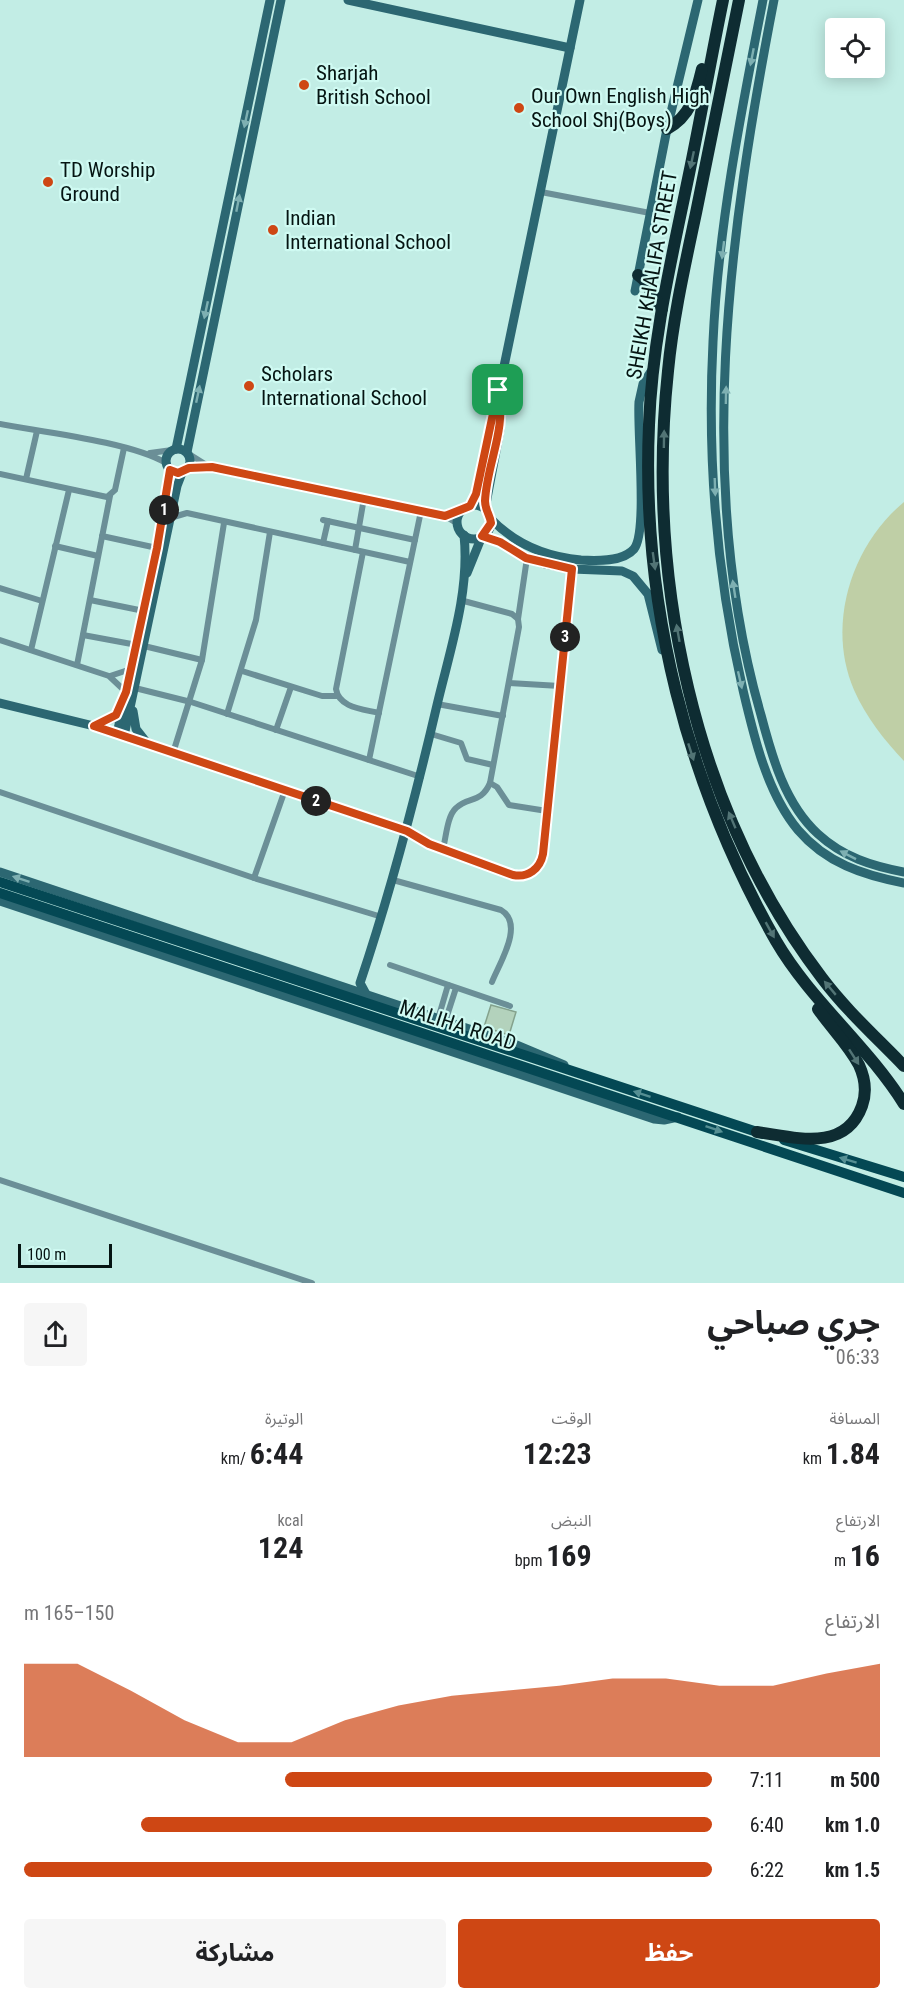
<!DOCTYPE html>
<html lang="ar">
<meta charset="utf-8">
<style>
body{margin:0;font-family:"Roboto Condensed","Noto Sans Arabic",sans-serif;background:#f6f6f6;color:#202124;direction:rtl;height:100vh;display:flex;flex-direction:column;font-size:22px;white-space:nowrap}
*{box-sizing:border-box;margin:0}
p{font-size:20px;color:#757577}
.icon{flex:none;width:33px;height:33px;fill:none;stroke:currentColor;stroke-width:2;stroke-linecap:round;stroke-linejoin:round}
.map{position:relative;height:1283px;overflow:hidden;direction:ltr}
.details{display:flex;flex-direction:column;background:#fff;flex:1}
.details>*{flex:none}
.controls{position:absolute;left:825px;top:18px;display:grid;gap:12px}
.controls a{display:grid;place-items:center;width:60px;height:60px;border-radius:6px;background:#fff;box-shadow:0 3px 15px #0003;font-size:30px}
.scale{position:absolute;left:18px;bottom:15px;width:94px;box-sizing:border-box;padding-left:6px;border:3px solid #051412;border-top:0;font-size:16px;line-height:21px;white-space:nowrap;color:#051412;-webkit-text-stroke:4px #cffaf2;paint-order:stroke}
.pin{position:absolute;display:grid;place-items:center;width:51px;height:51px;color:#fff;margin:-26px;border-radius:12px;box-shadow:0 3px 9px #0006}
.km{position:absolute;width:30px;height:30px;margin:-15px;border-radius:50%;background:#222;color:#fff;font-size:16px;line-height:30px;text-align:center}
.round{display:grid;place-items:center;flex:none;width:63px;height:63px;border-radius:6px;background:#f6f6f6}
.headline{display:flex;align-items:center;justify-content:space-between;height:102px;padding:0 24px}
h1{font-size:33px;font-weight:700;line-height:45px}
.stats{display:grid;grid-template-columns:repeat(3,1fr);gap:9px;height:102px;padding:6px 24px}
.stats div{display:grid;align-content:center}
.stats b{font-size:30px;font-weight:700}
.stats small{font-size:16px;font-weight:400}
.stats p{font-size:16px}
.chart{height:168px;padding:12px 24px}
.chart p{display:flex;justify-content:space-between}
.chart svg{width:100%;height:108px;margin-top:6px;fill:#ce4714;opacity:.7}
.cta{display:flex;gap:12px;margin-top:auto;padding:12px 24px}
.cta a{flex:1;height:69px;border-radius:6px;background:#ce4714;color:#fff;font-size:24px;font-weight:700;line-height:69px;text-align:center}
.cta a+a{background:#f6f6f6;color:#202124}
ul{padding:0 24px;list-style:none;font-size:20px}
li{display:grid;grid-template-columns:96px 72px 1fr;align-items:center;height:45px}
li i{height:15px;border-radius:8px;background:#ce4714}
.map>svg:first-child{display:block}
.green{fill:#bfcfa6}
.building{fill:#b3d2bc;stroke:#84a28d;stroke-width:1.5}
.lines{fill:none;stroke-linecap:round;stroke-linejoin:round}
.street{stroke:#6b8f97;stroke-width:6}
.secondary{stroke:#2c6772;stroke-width:9}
.primary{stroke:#044854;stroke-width:10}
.highway{stroke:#0e2c32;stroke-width:12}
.oneway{fill:#7eb0b2}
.oneway2{fill:#527475}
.oneway3{fill:#558f93}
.route-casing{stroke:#fff;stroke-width:12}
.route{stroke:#ce4714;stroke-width:8}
.poi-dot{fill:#ce4714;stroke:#cffaf2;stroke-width:2}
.labels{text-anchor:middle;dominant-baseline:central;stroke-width:4.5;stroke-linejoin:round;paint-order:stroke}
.poi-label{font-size:21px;fill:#051412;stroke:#cffaf2;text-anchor:start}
.street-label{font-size:21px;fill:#051412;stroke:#cffaf2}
</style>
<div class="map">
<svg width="904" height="1283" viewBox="0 0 904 1283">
<rect width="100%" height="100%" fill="#c2ede5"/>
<path class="green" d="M904,502V761C884,740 866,717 854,690C826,625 851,546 904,502Z"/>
<polygon class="building" points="491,1005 516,1012 509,1035 484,1027"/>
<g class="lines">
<g class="street">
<polyline points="541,192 650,213"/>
<path d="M0,424C43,432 131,442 166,463"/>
<polyline points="150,453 172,450"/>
<polyline points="189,454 208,466"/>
<polyline points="189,468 212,467 445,516 458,524"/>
<polyline points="0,474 107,497 115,490 124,448"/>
<polyline points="26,479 37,431"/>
<polyline points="446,516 463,510"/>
<polyline points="170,518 187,513 410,562"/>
<polyline points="323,520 415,540"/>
<polyline points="102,536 157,548"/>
<polyline points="323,543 328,521"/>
<polyline points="55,546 98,556"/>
<polyline points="355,550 364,498"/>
<path d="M363,552L336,689C339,708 363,709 379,713"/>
<polyline points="0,588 42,601"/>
<polyline points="90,600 144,611"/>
<polyline points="518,619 527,558"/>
<polyline points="83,635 137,645"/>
<polyline points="0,640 109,676 126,692"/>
<polyline points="144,646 202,660"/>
<polyline points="31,650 69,490"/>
<polyline points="77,665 110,496"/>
<polyline points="242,671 322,696 337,696"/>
<polyline points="110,676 131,669"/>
<polyline points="509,683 560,686"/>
<polyline points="135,688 191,702 421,777"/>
<polyline points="437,704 503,716"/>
<polyline points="227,714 256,620 270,532"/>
<polyline points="276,730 291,687"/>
<polyline points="431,734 461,743 467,759 493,765"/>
<polyline points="173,753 202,660 224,523"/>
<polyline points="369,760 421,511"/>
<polyline points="490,783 497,787 509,805 547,811"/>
<polyline points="0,792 254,878 382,917"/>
<path d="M407,831C422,843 502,876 520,876C529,875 535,870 540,864L572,569"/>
<path d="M443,849C446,838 447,816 456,808C468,796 481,804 490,783L519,627L518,619L512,614L460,600"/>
<polyline points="254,878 285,790"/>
<path d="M393,880L501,910C525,924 499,964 492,982"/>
<polyline points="390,965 510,1006"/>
<polyline points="438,1019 448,985"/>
<polyline points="445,1022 456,988"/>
<polyline points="0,1180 312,1283"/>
</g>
<g class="secondary">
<polyline points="348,0 570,48"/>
<path d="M763,0C741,112 718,228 713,342C707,458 717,577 743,690C754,737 767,793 798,830C826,863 863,875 904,883"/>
<path d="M774,0C729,232 694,483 761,715C772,757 785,804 818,834C843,857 872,866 904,872"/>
<polyline points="635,291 667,129 698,0"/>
<circle cx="178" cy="461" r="12"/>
<polyline points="176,449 270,0"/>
<polyline points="187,452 281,0"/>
<circle cx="474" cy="522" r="17"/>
<polyline points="470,506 479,487 580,0"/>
<polyline points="485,509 500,430 499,395"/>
<path d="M491,519C515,544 547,557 581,560C597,561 623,562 634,549C648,532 637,430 639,402L643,384L652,370"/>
<polyline points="467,573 482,536 500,542 520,555 545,564 572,569 622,571 633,576 648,594 662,650"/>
<polyline points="0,703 94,726 407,831"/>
<polyline points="133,711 136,729 147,743"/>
<polyline points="94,726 113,718 121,705"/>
<polyline points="117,734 157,548 170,470"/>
<polyline points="124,736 177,486 182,473"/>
<polyline points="0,872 514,1044 564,1065"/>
<polyline points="0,901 654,1119 664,1120 678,1117"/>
<path d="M367,996L360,983C391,891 415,799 437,705C450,650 470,592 464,535"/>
</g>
<g class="primary">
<polyline points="0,882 763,1134"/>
<polyline points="0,893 904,1193"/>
<polyline points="784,1140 904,1177"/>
</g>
<g class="highway">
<path d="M723,0C711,58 701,116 689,174C672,257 652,340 649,425C641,606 687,784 776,941C811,1001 867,1045 904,1104"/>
<path d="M739,0C725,71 710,142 696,213C685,265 673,318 668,371C646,579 693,809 822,978C846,1010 876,1037 904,1066"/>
<path d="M667,129C691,116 696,94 702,69"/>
<polyline points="638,275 644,280 662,309"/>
<path d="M757,1132C794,1137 845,1153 862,1106C867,1092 865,1078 859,1065C848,1044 831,1028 818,1009"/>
</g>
</g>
<defs><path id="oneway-solid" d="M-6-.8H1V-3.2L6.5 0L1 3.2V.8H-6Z" transform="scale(1.5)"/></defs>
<g class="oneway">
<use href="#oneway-solid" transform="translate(752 57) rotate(101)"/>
<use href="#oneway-solid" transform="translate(246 119) rotate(102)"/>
<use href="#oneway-solid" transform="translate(238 203) rotate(-79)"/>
<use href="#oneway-solid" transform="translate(723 250) rotate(97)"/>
<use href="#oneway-solid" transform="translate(206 310) rotate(102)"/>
<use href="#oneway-solid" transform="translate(198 394) rotate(-78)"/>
<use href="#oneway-solid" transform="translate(726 395) rotate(-89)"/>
<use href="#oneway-solid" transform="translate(715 487) rotate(88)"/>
<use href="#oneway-solid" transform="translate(734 589) rotate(-99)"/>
<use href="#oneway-solid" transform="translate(740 680) rotate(77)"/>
<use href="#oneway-solid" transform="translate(848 855) rotate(-153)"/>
<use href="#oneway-solid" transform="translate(21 879) rotate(-162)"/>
</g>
<g class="oneway2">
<use href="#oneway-solid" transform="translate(692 160) rotate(102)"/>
<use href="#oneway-solid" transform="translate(664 439) rotate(-89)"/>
<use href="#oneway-solid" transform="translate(654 561) rotate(82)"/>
<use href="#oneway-solid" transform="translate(678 633) rotate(-100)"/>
<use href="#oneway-solid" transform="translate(691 752) rotate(72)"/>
<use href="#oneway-solid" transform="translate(732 820) rotate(-113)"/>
<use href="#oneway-solid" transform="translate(770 930) rotate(61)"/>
<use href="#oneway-solid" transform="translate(830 988) rotate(-130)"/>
<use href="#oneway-solid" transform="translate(854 1057) rotate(57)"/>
</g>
<g class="oneway3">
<use href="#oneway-solid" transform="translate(642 1094) rotate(-162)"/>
<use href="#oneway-solid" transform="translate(714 1129) rotate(19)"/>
<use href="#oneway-solid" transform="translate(848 1160) rotate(-163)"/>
</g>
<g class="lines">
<g class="route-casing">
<path id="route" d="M498,390C507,430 487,462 485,501C485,510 490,515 491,523L482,536L500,542L526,558L572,569L543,854C540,869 528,878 513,875L429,844L407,831L94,726L116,715L126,692L157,548L170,470L178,473L189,468L212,467L445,516L470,506L476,494Z"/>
</g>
<use href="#route" class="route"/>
</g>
<g class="poi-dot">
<circle cx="304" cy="85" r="6"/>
<circle cx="519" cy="108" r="6"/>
<circle cx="48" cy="182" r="6"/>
<circle cx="273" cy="230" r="6"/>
<circle cx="249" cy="386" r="6"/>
</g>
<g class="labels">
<g class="poi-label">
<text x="316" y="73">Sharjah<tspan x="316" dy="24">British School</tspan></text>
<text x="531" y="96">Our Own English High<tspan x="531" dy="24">School Shj(Boys)</tspan></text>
<text x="60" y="170">TD Worship<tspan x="60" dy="24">Ground</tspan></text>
<text x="285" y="218">Indian<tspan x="285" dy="24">International School</tspan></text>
<text x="261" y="374">Scholars<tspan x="261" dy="24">International School</tspan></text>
</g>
<g class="street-label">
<text transform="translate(652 275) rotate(-80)">SHEIKH KHALIFA STREET</text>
<text transform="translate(458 1025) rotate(18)">MALIHA ROAD</text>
</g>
</g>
</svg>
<div class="controls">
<a><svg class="icon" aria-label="locate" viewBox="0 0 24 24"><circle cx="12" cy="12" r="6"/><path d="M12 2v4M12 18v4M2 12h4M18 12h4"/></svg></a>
</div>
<div class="scale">100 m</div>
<div class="pin" style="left:498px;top:390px;background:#1e9e55"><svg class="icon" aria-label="arrive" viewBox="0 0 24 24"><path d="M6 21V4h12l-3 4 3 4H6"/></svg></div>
<b class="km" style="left:164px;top:510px">1</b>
<b class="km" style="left:316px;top:801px">2</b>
<b class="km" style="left:565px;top:637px">3</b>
</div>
<section class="details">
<div class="headline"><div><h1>جري صباحي</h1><p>06:33</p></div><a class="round"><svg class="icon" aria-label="share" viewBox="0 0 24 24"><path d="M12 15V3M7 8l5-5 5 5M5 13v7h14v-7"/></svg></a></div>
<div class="stats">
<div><p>المسافة</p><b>1.84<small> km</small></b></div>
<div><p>الوقت</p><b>12:23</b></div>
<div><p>الوتيرة</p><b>6:44<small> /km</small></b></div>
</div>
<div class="stats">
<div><p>الارتفاع</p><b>16<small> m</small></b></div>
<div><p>النبض</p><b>169<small> bpm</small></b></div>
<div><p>kcal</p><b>124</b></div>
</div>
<div class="chart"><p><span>الارتفاع</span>150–165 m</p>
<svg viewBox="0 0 160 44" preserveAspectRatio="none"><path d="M0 44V6L10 6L20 17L30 29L40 38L50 38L60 29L70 23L80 19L90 17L100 15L110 12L120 12L130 15L140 15L150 10L160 6V44z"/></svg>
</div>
<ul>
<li><b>500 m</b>7:11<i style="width:62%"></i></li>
<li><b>1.0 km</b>6:40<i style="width:83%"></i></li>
<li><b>1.5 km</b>6:22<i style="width:100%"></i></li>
</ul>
<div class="cta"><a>حفظ</a><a>مشاركة</a></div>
</section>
